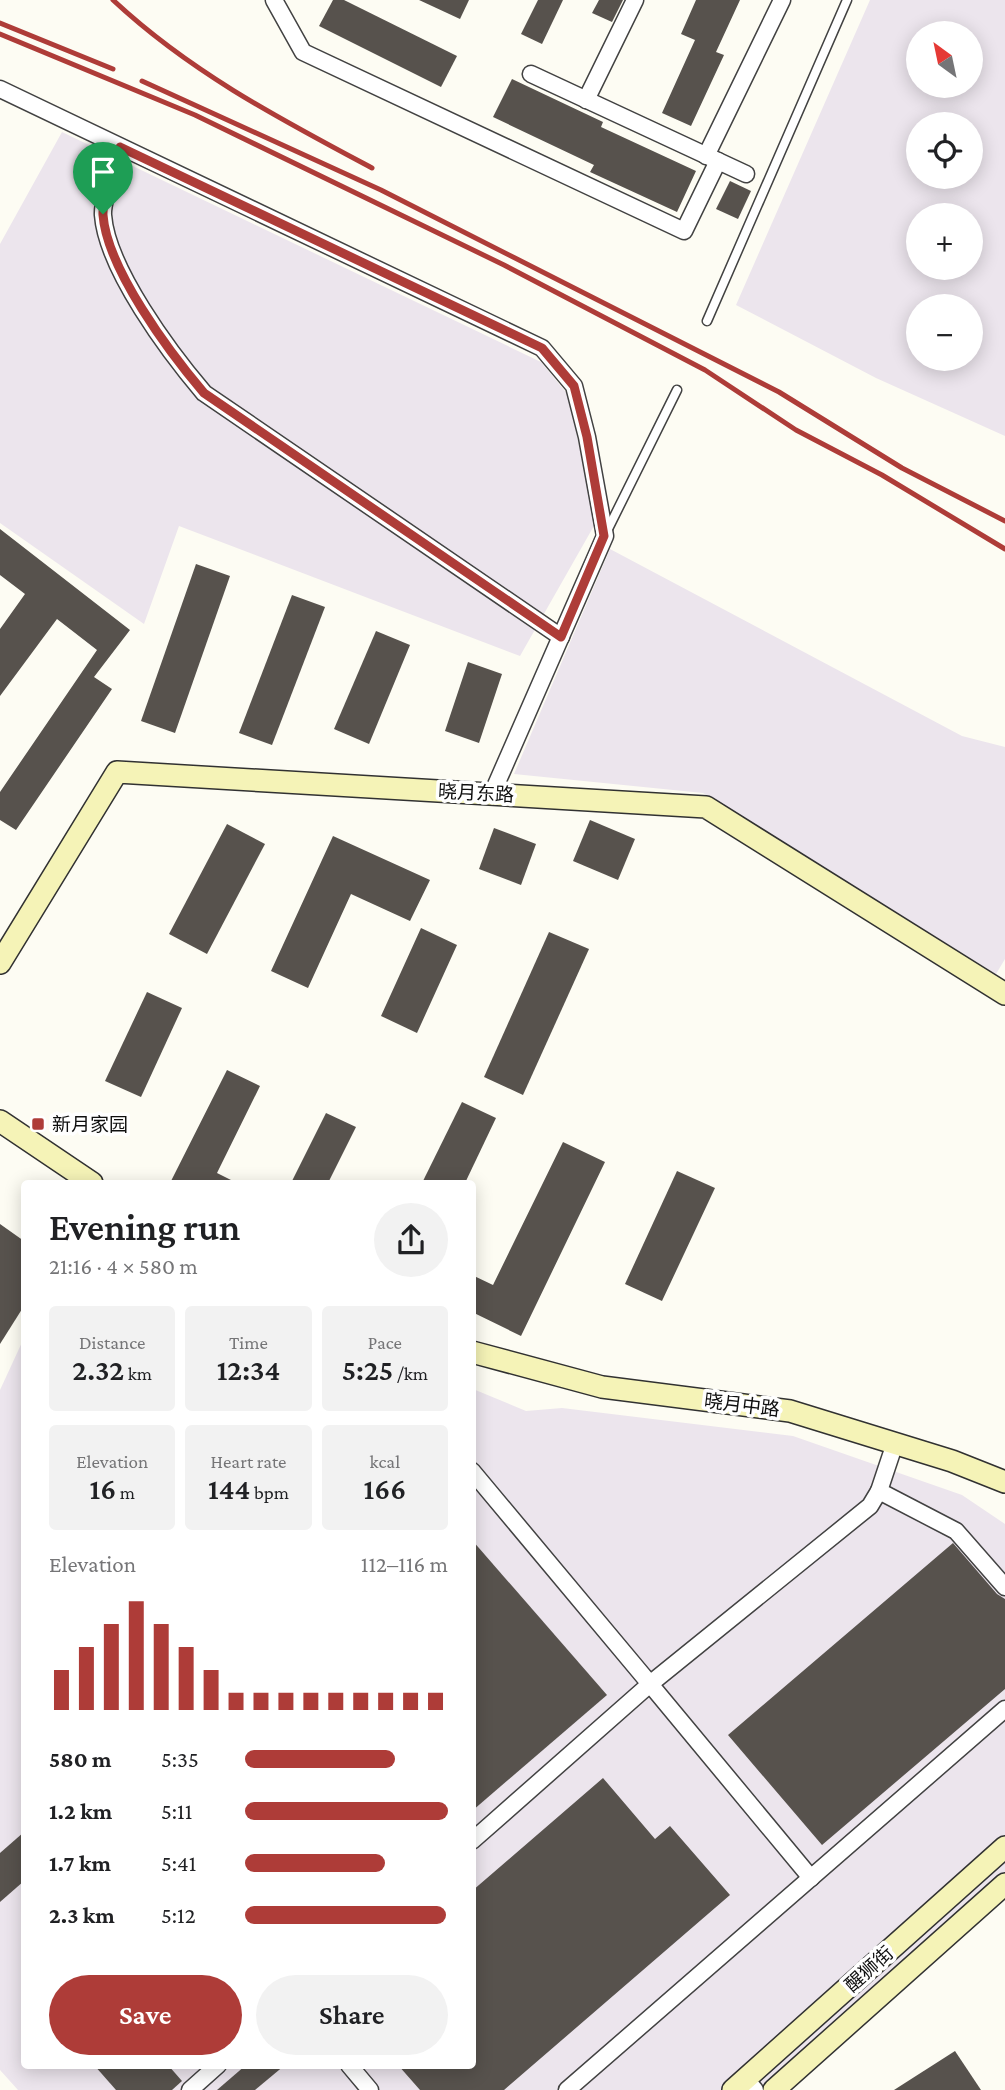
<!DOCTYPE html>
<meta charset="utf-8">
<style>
body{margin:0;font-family:"Crimson Pro","Noto Sans SC",serif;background:#f2f2f2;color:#202124;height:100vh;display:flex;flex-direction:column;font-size:26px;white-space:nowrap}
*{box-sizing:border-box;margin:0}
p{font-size:23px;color:#757577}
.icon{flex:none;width:38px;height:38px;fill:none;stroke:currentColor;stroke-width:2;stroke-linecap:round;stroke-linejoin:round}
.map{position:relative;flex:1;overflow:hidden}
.sheet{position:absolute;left:21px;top:1180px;width:455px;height:889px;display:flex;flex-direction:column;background:#fff;border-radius:7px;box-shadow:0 4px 18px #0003}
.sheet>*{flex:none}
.needle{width:46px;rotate:327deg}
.fabs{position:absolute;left:906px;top:21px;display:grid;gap:14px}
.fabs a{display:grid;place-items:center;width:77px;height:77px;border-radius:50%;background:#fff;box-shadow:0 4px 18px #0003;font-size:35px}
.pin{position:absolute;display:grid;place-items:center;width:60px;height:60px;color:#fff;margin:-72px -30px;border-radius:50% 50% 50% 0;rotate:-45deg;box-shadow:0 0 7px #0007}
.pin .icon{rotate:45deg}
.round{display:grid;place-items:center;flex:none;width:74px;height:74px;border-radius:37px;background:#f2f2f2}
.summary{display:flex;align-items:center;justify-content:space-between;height:119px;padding:0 28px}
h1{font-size:38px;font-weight:600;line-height:52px}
.metrics{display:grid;grid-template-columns:repeat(3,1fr);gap:10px;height:119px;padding:7px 28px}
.metrics div{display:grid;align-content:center;border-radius:7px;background:#f2f2f2;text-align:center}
.metrics b{font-size:30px;font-weight:600}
.metrics small{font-size:19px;font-weight:400}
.metrics p{font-size:19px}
.chart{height:196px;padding:14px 28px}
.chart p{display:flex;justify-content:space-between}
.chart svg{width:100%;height:126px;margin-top:7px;stroke:#ae3c38;stroke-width:6}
.primary-button{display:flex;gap:14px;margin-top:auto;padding:14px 28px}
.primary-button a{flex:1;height:80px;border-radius:42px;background:#ae3c38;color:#fff;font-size:28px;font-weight:600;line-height:80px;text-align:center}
.primary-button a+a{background:#f2f2f2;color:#202124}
ul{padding:0 28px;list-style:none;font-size:23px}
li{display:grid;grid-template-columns:112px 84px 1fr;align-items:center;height:52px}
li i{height:18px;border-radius:9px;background:#ae3c38}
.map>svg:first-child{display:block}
.industrial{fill:#ece5ed;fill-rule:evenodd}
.building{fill:#57524d}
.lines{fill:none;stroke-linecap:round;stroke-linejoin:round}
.lane-casing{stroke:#424242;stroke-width:11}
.street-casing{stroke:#424242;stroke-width:19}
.secondary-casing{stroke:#313131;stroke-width:24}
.lane{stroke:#fff;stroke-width:8}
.street{stroke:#fff;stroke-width:16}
.secondary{stroke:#f5f3b7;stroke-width:21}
.rail{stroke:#ae3c38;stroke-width:5}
.route-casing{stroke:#fff;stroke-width:14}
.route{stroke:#ae3c38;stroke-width:9}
.poi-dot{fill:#ae3c38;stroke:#fff;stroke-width:2.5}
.labels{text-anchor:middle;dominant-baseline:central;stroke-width:7;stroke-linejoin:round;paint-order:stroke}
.street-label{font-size:19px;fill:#0f0f0f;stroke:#fff}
.poi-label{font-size:19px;fill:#0f0f0f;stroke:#fff;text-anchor:start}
</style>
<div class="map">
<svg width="1005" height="2090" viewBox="0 0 1005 2090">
<rect width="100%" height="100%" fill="#fdfcf3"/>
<g class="industrial">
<path d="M870,0H1005V436L876,378L736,305ZM919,33H971V86H919ZM919,124H971V177H919ZM971,215V268H919V215ZM919,306H971V359H919Z"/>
<polygon points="62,132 541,362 569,396 595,524 520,656 179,526 144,624 0,523 0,244"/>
<polygon points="610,549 962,736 1005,747 1005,959 996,974 703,793 514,774"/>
<polygon points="24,1338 24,2065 472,2065 473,1389 526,1411 562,1408 793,1436 962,1495 1005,1524 1005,1877 768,2090 18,2090 0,2070 0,1390"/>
</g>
<g class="building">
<polygon points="333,0 344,0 457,56 441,87 319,26"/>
<polygon points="419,0 469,0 460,19"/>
<polygon points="538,0 563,0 542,44 521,34"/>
<polygon points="599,0 623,0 612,22 592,13"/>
<polygon points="696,0 740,0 716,52 724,55 691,126 662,113 695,40 681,34"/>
<polygon points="512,79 603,122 601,127 696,171 677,212 590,172 594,165 493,117"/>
<polygon points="730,181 751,191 738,219 716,209"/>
<polygon points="0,529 130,630 94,677 112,689 16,830 0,820 0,792 97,650 57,619 0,696 0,629 25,594 0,575"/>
<polygon points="196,564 230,576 175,733 141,721"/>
<polygon points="292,595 325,607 272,745 239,733"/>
<polygon points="376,631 410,645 369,744 334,729"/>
<polygon points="468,662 502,674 479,743 445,731"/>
<polygon points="590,820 635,839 618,880 573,861"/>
<polygon points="227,824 265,844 207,954 169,934"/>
<polygon points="494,828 536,844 521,885 479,869"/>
<polygon points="333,836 430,880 410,921 351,894 308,988 271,971"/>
<polygon points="421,928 457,945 417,1033 381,1016"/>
<polygon points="549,932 589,949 523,1095 484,1077"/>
<polygon points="147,992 182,1008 141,1097 105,1081"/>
<polygon points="227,1070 260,1086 217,1173 237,1183 170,1183"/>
<polygon points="462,1102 496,1118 465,1183 422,1183"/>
<polygon points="326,1113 356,1127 328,1183 291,1183"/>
<polygon points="563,1142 605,1162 521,1336 472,1312 472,1275 493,1285"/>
<polygon points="677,1171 715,1188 662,1301 625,1284"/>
<polygon points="0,1224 24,1241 24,1306 0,1344"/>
<polygon points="472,1540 607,1695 472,1811"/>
<polygon points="953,1543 997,1594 1005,1599 1005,1689 822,1845 728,1735"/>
<polygon points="603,1778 655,1839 670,1826 730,1895 504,2090 420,2090 398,2065 472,2065 472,1891"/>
<polygon points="24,1832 24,1881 0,1902 0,1853"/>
<polygon points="955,2051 981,2090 894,2090"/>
<polygon points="94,2065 168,2065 182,2081 172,2090 116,2090"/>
<polygon points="246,2065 285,2065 255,2090 217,2090"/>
</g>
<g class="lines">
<g class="lane-casing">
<g id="lane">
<polyline points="707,321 847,0"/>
<polyline points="606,533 677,390"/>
</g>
</g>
<g class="street-casing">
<g id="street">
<polyline points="274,0 303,52 684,231 718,161"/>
<polyline points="531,74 746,174"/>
<polyline points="0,89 542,348 574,386 587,437 605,536 492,794"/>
<polyline points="586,100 635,0"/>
<path d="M120,147C116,164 102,199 103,215C107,269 170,353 204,393L561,637"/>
<polyline points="706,156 782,0"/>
<polyline points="895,1443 879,1491 956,1531 1005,1587"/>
<polyline points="472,1471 650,1684 472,1841"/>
<polyline points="811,1878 650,1684 870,1506 879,1491"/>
<polyline points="349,2065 370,2090"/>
<polyline points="746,2079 755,2090"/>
<polyline points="190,2090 218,2065"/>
<polyline points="567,2090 1005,1709"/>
</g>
</g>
<g class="secondary-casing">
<g id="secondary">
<polyline points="0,963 117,772 706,807 1005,994"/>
<polyline points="0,1121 92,1183"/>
<polyline points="472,1352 602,1387 790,1411 952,1461 1005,1482"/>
<polyline points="733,2090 1005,1847"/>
<polyline points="774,2090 1005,1884"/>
</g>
</g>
<use href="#lane" class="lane"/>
<use href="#street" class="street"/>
<use href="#secondary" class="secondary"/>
<g class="rail">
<path d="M113,0C190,72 280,119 372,168"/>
<polyline points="0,23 113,69"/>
<polyline points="0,34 195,115 504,265 705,370 796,430 882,475 1005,549"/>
<polyline points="142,81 381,190 779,392 902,468 1005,521"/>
</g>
</g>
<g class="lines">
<g class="route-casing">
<path id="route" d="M120,147L542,348L574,386L587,437L604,536L561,637L204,393C170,353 107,269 103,215C102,198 116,164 120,147Z"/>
</g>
<use href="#route" class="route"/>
</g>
<rect class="poi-dot" x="31" y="1117" width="14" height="14" rx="3.5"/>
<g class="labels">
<g class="street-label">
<text transform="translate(476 793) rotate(3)">晓月东路</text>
<text transform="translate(742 1405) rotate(7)">晓月中路</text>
<text transform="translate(869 1969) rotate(-42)">醒狮街</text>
</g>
<g class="poi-label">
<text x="52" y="1124">新月家园</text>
</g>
</g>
</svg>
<div class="fabs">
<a><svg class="needle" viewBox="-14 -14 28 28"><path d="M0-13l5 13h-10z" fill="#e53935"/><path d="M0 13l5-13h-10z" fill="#757577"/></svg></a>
<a><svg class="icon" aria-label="locate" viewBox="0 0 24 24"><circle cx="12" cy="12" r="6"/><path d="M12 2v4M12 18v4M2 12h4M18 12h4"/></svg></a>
<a>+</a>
<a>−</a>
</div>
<div class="pin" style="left:103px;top:214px;background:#1e9e55"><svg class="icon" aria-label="arrive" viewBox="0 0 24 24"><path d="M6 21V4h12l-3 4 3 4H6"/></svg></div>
<section class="sheet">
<div class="summary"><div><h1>Evening run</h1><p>21:16 · 4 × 580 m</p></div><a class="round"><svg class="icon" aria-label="share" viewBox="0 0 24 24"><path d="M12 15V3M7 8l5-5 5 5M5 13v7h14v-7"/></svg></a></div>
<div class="metrics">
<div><p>Distance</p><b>2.32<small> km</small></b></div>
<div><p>Time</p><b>12:34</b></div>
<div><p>Pace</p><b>5:25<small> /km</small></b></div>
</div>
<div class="metrics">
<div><p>Elevation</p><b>16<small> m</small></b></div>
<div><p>Heart rate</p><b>144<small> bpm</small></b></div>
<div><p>kcal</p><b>166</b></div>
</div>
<div class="chart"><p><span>Elevation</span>112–116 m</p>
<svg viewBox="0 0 160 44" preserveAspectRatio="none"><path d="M5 44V30M15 44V22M25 44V14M35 44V6M45 44V14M55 44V22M65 44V30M75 44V38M85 44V38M95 44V38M105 44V38M115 44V38M125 44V38M135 44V38M145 44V38M155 44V38"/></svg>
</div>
<ul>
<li><b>580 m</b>5:35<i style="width:74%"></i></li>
<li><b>1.2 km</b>5:11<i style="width:100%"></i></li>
<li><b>1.7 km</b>5:41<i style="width:69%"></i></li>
<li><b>2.3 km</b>5:12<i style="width:99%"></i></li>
</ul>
<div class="primary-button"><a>Save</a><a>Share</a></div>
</section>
</div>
